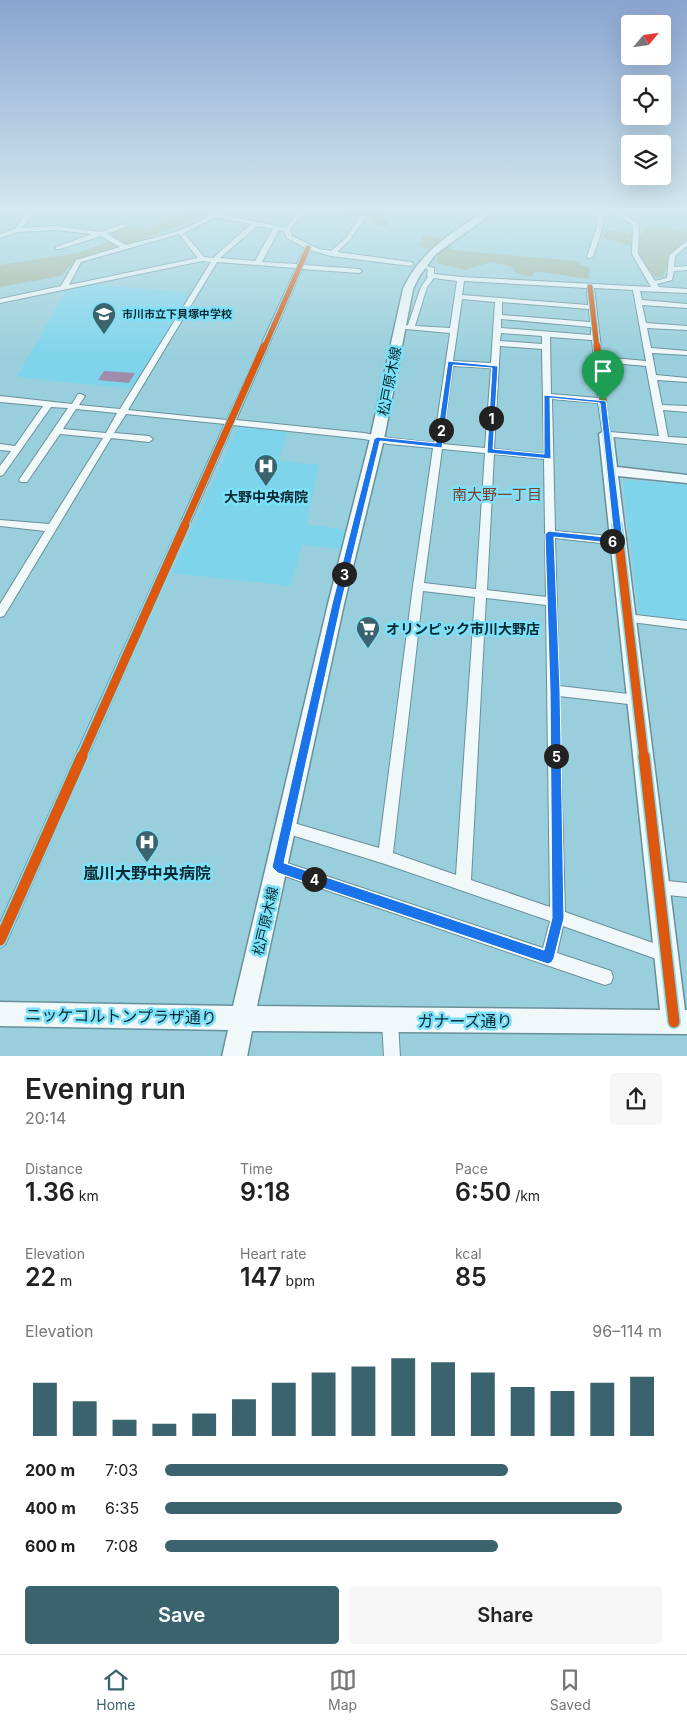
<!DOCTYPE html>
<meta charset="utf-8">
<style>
body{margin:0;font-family:Inter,"Noto Sans JP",sans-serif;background:#f6f6f6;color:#222;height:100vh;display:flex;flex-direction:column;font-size:19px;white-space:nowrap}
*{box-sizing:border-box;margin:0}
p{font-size:16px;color:#767676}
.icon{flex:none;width:28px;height:28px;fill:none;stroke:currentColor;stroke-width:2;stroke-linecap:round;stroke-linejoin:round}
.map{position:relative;height:1056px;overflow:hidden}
.panel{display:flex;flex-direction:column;background:#fff;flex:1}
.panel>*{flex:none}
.needle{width:32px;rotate:61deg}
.tools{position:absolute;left:621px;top:15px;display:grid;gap:10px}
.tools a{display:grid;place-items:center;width:50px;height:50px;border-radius:5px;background:#fff;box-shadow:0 5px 20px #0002;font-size:25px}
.pin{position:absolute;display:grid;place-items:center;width:42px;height:42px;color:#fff;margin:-51px -21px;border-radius:50% 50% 50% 0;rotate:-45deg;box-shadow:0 0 5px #0007}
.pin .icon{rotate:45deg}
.km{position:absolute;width:25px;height:25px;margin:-12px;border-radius:50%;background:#222;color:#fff;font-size:14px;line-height:25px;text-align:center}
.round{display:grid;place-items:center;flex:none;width:52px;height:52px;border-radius:5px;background:#f6f6f6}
.summary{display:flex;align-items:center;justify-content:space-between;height:85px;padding:0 25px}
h1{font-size:28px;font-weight:600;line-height:38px}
.figures{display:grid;grid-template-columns:repeat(3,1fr);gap:8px;height:85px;padding:5px 25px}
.figures div{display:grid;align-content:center}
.figures b{font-size:25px;font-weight:600}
.figures small{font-size:14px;font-weight:400}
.figures p{font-size:14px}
.chart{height:140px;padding:10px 25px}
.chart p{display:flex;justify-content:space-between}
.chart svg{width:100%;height:90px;margin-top:5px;stroke:#3b636d;stroke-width:6}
.cta{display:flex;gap:10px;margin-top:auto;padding:10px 25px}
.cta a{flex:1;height:58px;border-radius:5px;background:#3b636d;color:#fff;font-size:20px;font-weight:600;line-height:58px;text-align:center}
.cta a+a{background:#f6f6f6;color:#222}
ul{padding:0 25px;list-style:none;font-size:16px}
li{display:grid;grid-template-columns:80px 60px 1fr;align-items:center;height:38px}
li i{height:12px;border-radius:6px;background:#3b636d}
.dock{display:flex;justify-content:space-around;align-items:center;height:70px;border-top:1px solid #e0e0e0;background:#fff;font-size:14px;color:#767676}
.dock a{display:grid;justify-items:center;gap:2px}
.dock .selected{color:#3b636d}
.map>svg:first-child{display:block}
.built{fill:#7ed4ea}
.forest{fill:#a0b196}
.water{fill:#a08dab}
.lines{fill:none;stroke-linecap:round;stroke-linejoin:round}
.street-casing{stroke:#69909a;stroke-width:2}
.secondary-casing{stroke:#69909a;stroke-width:3}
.street{fill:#f0f8fa;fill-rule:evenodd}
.secondary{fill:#f0f8fa;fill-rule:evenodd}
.cycleway-far3-casing{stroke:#7ce0f9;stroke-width:7}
.cycleway-far2-casing{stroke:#7ce0f9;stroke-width:9}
.cycleway-far1-casing{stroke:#7ce0f9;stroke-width:12}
.cycleway-casing{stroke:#7ce0f9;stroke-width:14}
.cycleway-far3{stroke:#dd570e;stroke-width:5}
.cycleway-far2{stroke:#dd570e;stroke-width:7}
.cycleway-far1{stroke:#dd570e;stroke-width:9}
.cycleway{stroke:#dd570e;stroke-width:11}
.route{fill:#1a73e8;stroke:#fff;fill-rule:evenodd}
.labels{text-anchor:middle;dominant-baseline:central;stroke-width:5;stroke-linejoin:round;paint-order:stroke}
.far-poi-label{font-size:11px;font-weight:bold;fill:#082931;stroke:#7ce0f9;text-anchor:start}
.street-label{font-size:14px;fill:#082931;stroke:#7ce0f9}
.poi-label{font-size:14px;font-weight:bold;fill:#082931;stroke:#7ce0f9}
.neighbourhood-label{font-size:15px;fill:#803b28;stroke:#7ce0f9}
.near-poi-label{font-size:16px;font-weight:bold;fill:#082931;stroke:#7ce0f9}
.near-street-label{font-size:16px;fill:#082931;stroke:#7ce0f9}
</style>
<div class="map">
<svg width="687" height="1057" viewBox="0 0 687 1057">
<rect width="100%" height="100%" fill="#99cfdc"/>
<g class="built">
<polygon points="91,284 191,293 135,389 17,377 66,291"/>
<polygon points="238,427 288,432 278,460 319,465 306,524 346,530 342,549 302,545 291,586 172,573"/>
<polygon points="630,480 687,485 687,621 642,615 639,612 623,483"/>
</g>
<g class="forest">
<polygon points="192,209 207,211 203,217 71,265 61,276 0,287 0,265 77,253 117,239 110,231 131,226 146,230"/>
<polygon points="346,209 380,210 389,227 375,224 373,217 338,214"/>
<path d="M646,227H669L687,233V240C671,250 667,260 663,278L654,276L640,257L639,248L604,238L605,229L640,236Z"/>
<polygon points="423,236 441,237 439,242 453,250 574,261 590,269 589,279 534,271 533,277 515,273 513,267 491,262 465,270 437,263 438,252 418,246"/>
</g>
<polygon class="water" points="104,371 135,373 129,383 98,380"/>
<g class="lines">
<g class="street-casing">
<g id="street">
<path d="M29,209H68L65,211L33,212L22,228L55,226L100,232L123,224L126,226L125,227L107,234L126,245C153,238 189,231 211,214V212L225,209L219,214L286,228L300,210L309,209L301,215L290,230L292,236L319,249L331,251L346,238L361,215H365L366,216L350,240L337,252L411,262L414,264L411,266L331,256L310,250L304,265L359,269L362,271L359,273L302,269L236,420L364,433L389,438L434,443L450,333L406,329L402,327L408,325L421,287L428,277L427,275L428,270L425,267L426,266L434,268V274L461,277L651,287L632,254L633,225L608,209H616L639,224L638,254L655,281L667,278L669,255L687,241V246L675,256L674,267L687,266V270L674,271L672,280L657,284L659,287L687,289V293L640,291L642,300L687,304V308L642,305L646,323L687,326V330L647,328L651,348L687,351V355L652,353L656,375L687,378V382L657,380L662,405L687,406V412L663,410L668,437L687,438V444L603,436L598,403L552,399L555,531L619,537L624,541L619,545L555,538L559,686L637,695L641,696L643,700L641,704L637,705L559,696L565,912L670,949L673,954L670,959L665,962L563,926L557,953L611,971L613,977L611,983L605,985L273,872L271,867L273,862L278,860L543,948L550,921L385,864L282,832L280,827L282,822L287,821L379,848L413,586L433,448L389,444L364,439L233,425L5,945L0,948V923L225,424L126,414L114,433L149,436L153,439L149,442L111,438L4,616L0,617V604L45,531L0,526V520L49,524L103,438L60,434L27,482H21L19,480L68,408L51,407L3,475L0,476V466L11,451L0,450V444L15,446L43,406L0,402V396L72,404L78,394H81L85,396L79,405L120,409L211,262L202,261L0,303V299L61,286L76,260L120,247L101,236L60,249H56V247L92,234L55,230L18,232L0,238V234L15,229ZM216,217L251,224L213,258L204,257L184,233ZM257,226L273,229L255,261L220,258ZM279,230L284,231L287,238L305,248L297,264L262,262ZM179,234L198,258L69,285L81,262ZM217,262L296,268L227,420L128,410ZM434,278L457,281L450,328L415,326L427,287ZM464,281L587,288L588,305L462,295ZM594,288L633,290L646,361L602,357ZM462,299L495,302L491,363L453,361ZM502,302L589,309L590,322L502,315ZM501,319L591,327V335L501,328ZM501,333L542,336V344L500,341ZM550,337L592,340L598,398L551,394ZM500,346L542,349L544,454L494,449ZM602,362L646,366L659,436L610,432ZM453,366L491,368L485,448L442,444ZM76,409L117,413L106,433L63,429ZM442,449L485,453L476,589L424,583ZM494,454L544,459L546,597L487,590ZM423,591L475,597L456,875L393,853ZM486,598L546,605L550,907L471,880Z"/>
<polygon points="601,209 608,209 602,215 603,227 593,257 588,258 587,257 597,227 596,214"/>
<polygon points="627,614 687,621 687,629 623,621 621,618 623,615"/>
<polygon points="658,880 687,883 687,897 658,894 653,892 651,887 653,882"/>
<polygon points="390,1013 396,1015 398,1021 400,1057 384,1057 382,1021 384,1015"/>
</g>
</g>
<g class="secondary-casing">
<path id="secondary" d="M488,209H498L436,254L420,275L413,289L384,439L344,604L257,1006L660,1010L599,434L606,430L613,434L617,467L687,475V483L618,476L685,1010H687V1034L252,1031L247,1057H222L228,1030L0,1026V1002L233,1006L328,604L370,439L403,289C421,250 453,232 488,209Z"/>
</g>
<use href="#street" class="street"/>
<use href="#secondary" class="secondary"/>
<g class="cycleway-far3-casing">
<g id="cycleway-far3">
<polyline points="590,287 597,348"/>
<polyline points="264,348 308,248"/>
</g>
</g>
<g class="cycleway-far2-casing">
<g id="cycleway-far2">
<polyline points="597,346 617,526"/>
<polyline points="184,526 264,346"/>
</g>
</g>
<g class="cycleway-far1-casing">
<g id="cycleway-far1">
<polyline points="617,525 644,758"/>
<polyline points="81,758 185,525"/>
</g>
</g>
<g class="cycleway-casing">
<g id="cycleway">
<polyline points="644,756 674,1022"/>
<polyline points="0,940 82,756"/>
</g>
</g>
<use href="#cycleway-far3" class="cycleway-far3"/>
<use href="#cycleway-far2" class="cycleway-far2"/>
<use href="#cycleway-far1" class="cycleway-far1"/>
<use href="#cycleway" class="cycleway"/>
</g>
<linearGradient id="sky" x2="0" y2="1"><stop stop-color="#8ba4d0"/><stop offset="0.59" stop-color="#d1e9ef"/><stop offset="1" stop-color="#d1e9ef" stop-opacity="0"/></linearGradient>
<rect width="687" height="357" fill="url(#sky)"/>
<path class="route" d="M448,361L498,366L493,449L544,454V395L606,401L623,541L619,544L554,537L560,690L564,918L554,958L552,962L548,964L278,873L272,867L332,604L374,439L377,437L436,443ZM453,365L492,368L487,453L551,459L550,398L600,403L614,538L549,531L545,534L550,690L552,918L544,950L284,863L341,604L380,441L442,448Z"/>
<defs>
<g id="school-pin" transform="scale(1.25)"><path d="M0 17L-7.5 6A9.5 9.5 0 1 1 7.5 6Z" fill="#3b636d" stroke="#7ce0f9"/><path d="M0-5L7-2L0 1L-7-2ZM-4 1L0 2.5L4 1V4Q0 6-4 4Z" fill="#fff"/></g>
<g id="hospital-pin" transform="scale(1.25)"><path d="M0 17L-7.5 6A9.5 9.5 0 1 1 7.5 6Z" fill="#3b636d" stroke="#7ce0f9"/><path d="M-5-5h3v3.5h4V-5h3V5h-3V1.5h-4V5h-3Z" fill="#fff"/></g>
<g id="supermarket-pin" transform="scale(1.25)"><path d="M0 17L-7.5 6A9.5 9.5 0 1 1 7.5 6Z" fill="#3b636d" stroke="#7ce0f9"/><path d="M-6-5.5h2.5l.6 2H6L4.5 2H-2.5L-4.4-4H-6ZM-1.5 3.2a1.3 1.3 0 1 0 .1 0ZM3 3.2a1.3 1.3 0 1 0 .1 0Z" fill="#fff"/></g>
</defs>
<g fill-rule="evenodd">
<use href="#school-pin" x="104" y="314"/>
<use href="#hospital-pin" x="266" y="466"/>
<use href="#supermarket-pin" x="368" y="628"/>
<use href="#hospital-pin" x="147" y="842"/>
</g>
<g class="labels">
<g class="far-poi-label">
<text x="122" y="314">市川市立下貝塚中学校</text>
</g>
<g class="street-label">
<text transform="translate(389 381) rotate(-79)">松戸原木線</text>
<text transform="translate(265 921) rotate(-77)">松戸原木線</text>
</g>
<g class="poi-label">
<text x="266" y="496">大野中央病院</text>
<text x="386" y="628" text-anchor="start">オリンピック市川大野店</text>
</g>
<g class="neighbourhood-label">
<text x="497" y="494">南大野一丁目</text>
</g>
<g class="near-poi-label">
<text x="147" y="873">嵐川大野中央病院</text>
</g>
<g class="near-street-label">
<text transform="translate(121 1016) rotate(1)">ニッケコルトンプラザ通り</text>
<text x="465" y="1021">ガナーズ通り</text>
</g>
</g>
</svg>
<div class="tools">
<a><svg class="needle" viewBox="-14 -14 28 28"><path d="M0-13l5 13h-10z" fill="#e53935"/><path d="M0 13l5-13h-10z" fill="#767676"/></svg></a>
<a><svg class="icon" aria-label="locate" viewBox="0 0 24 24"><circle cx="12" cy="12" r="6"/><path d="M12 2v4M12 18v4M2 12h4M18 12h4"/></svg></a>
<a><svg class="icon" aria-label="layers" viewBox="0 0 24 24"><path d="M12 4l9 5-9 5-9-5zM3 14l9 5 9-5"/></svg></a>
</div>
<div class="pin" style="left:603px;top:401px;background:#1e9e55"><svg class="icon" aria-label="arrive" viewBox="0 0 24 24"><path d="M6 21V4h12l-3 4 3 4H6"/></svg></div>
<b class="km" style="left:491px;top:418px">1</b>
<b class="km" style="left:441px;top:430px">2</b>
<b class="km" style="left:344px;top:574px">3</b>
<b class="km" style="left:314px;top:879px">4</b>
<b class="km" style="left:556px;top:756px">5</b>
<b class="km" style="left:612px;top:541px">6</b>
</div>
<section class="panel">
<div class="summary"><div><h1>Evening run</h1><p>20:14</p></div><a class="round"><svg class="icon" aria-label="share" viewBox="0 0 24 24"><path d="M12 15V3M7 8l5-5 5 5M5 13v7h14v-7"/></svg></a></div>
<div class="figures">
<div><p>Distance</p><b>1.36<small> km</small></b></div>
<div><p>Time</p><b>9:18</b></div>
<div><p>Pace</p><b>6:50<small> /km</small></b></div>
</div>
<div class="figures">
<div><p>Elevation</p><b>22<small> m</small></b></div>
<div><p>Heart rate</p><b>147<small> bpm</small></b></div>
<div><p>kcal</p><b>85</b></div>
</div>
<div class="chart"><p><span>Elevation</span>96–114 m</p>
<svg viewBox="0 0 160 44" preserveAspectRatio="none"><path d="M5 44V18M15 44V27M25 44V36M35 44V38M45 44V33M55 44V26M65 44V18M75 44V13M85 44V10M95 44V6M105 44V8M115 44V13M125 44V20M135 44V22M145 44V18M155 44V15"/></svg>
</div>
<ul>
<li><b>200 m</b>7:03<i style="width:69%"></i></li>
<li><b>400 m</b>6:35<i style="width:92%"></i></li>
<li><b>600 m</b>7:08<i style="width:67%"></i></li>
</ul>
<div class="cta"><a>Save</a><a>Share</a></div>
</section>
<nav class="dock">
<a class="selected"><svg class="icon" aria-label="home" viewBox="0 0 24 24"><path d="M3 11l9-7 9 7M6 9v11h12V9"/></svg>Home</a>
<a><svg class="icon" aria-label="map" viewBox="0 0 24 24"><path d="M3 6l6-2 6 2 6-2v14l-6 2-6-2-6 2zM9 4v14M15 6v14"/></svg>Map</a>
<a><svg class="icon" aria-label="saved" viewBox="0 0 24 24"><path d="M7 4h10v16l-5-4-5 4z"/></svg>Saved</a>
</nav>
